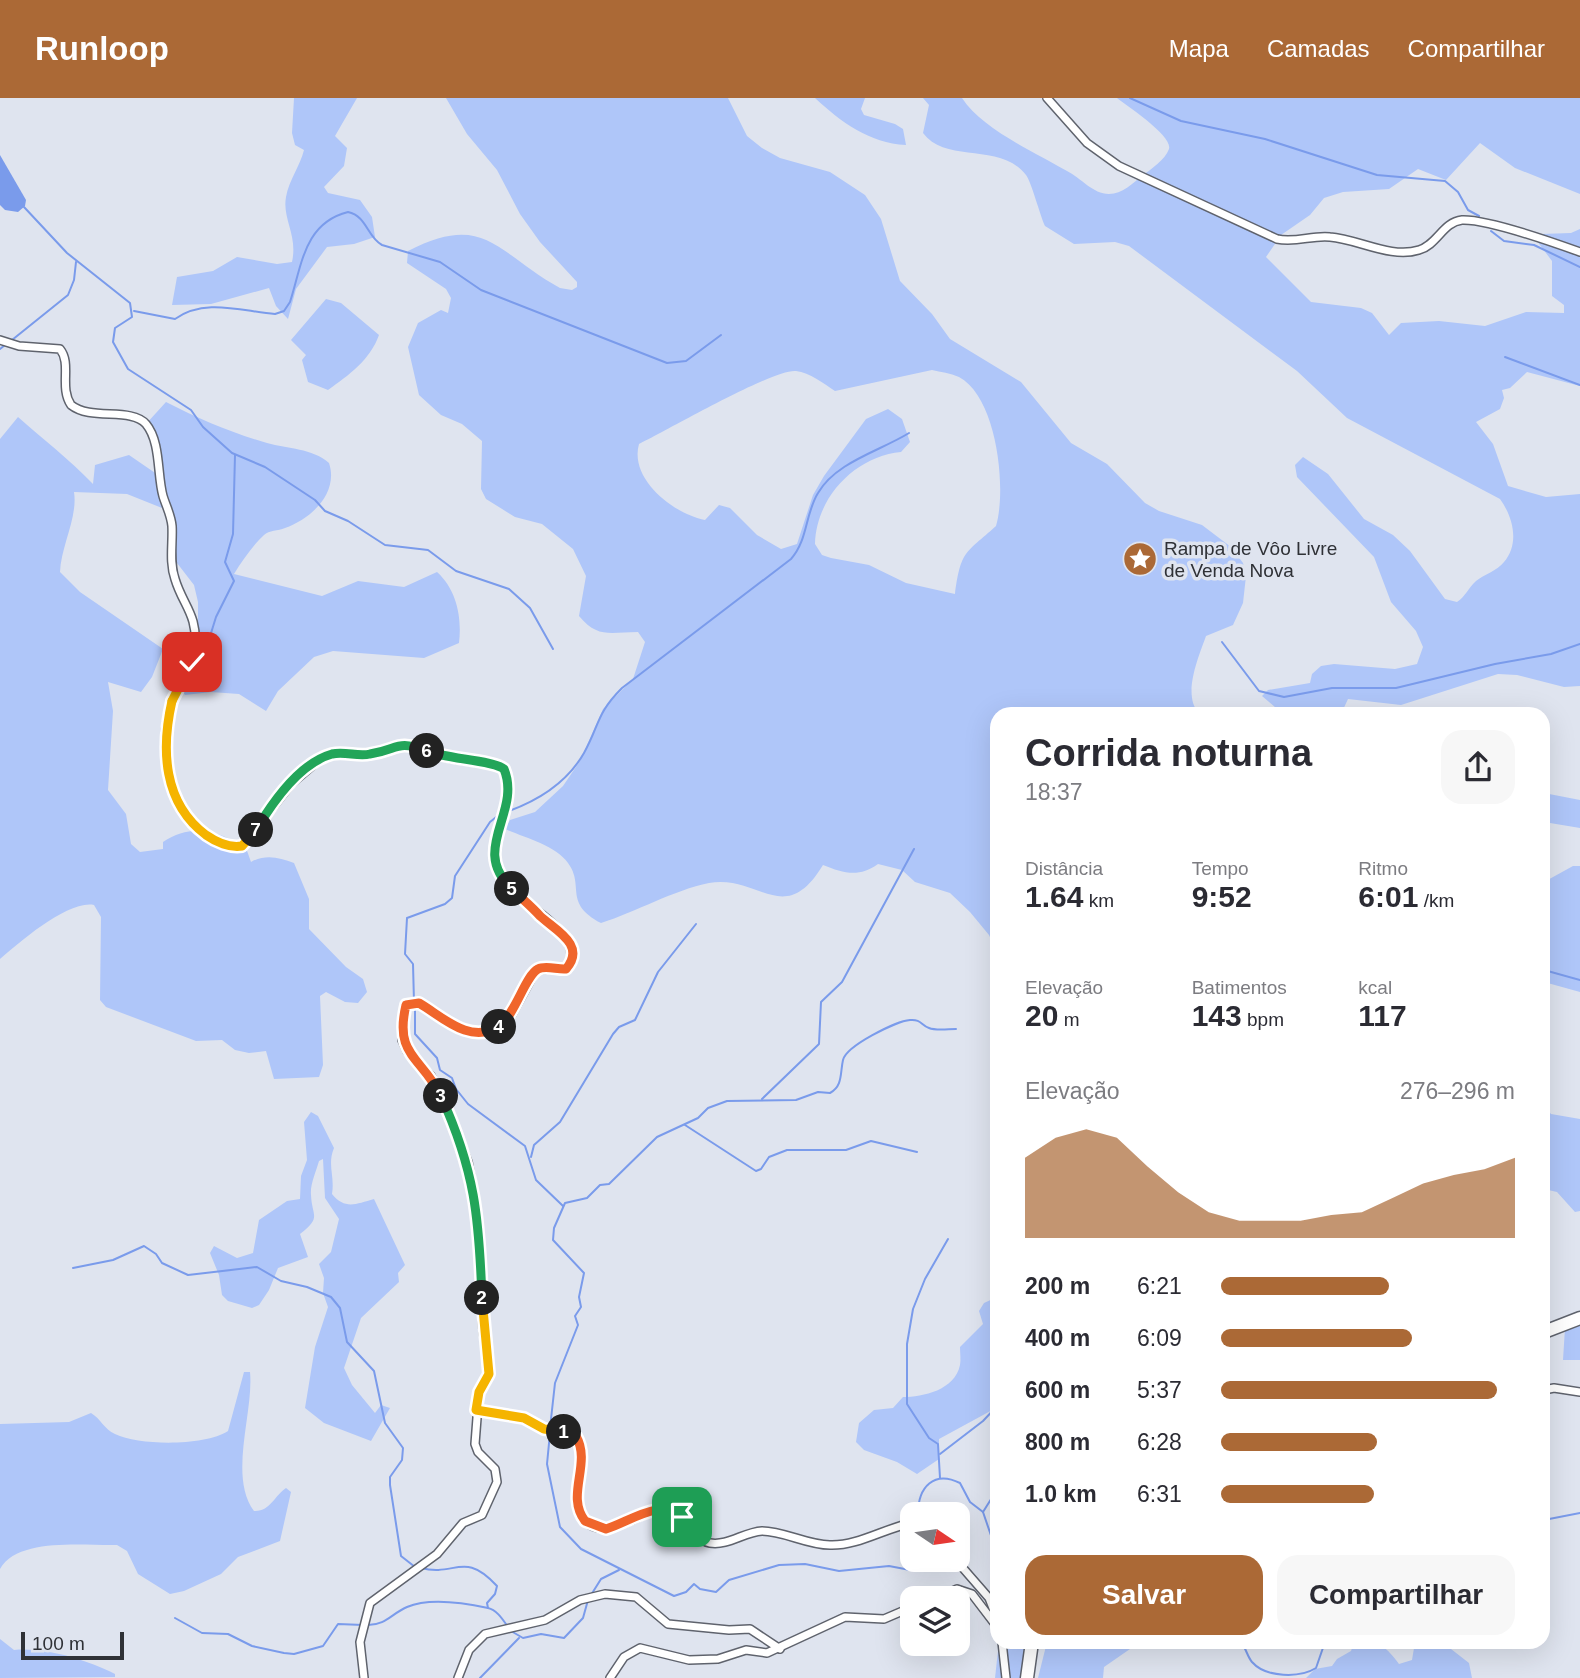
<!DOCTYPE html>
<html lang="pt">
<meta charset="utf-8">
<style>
body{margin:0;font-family:Arial,sans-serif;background:#f7f7f7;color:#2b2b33;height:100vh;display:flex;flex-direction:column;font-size:26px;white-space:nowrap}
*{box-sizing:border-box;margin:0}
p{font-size:23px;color:#7c7c81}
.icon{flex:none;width:38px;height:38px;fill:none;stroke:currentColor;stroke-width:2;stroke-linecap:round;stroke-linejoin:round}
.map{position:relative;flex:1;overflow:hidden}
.side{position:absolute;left:990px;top:609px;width:560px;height:942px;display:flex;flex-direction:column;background:#fff;border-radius:21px;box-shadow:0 7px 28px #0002}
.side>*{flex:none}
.needle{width:46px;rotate:103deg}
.controls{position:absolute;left:900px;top:1404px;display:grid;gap:14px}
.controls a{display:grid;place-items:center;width:70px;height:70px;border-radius:14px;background:#fff;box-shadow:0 7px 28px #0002;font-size:35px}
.scale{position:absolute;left:21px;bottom:18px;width:103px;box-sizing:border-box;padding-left:7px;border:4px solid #2f3136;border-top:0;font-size:19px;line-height:24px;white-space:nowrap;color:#2f3136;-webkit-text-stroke:5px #dfe4ef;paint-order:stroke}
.pin{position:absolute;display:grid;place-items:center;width:60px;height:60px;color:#fff;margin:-30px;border-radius:14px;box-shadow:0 4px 10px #0006}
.km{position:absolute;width:35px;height:35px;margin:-18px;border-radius:50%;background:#222;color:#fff;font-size:19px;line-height:35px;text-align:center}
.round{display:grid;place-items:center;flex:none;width:74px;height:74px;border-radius:21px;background:#f7f7f7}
.headline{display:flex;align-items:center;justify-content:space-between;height:119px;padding:0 35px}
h1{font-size:38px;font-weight:700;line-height:52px}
.figures{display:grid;grid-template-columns:repeat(3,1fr);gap:10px;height:119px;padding:7px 35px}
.figures div{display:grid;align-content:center}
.figures b{font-size:30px;font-weight:700}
.figures small{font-size:19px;font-weight:400}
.figures p{font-size:19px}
.chart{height:196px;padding:14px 35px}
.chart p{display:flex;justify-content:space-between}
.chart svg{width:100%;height:126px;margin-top:7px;fill:#ab6936;opacity:.7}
.action{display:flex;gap:14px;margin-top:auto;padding:14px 35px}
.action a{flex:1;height:80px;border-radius:21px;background:#ab6936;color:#fff;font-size:28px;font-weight:700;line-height:80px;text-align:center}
.action a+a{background:#f7f7f7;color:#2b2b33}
ul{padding:0 35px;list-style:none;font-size:23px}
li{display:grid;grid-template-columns:112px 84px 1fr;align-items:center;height:52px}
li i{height:18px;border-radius:9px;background:#ab6936}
header{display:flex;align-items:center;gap:42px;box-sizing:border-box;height:98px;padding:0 35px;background:#ab6936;color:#fff}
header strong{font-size:33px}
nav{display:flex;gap:38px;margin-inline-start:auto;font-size:24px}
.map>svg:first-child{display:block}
.green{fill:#afc6f9;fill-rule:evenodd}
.water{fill:#7a9beb}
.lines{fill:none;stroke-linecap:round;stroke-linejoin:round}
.stream{stroke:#7a9beb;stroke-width:2}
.street-casing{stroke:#5f636d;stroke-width:10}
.highway-casing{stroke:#5f636d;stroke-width:15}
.street{stroke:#fff;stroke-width:7}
.highway{stroke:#fff;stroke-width:12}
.split-1-casing{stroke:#fff;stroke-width:14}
.split-2-casing{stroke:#fff;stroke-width:14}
.split-3-casing{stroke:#fff;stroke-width:14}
.split-4-casing{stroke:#fff;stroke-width:14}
.split-5-casing{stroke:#fff;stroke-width:14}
.split-6-casing{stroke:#fff;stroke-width:14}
.split-7-casing{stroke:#fff;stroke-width:14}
.split-8-casing{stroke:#fff;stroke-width:14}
.split-9-casing{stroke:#fff;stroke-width:14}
.split-1{stroke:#f0652b;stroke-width:9}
.split-2{stroke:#f5b400;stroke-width:9}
.split-3{stroke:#22a559;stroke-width:9}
.split-4{stroke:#f0652b;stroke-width:9}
.split-5{stroke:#f0652b;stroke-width:9}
.split-6{stroke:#22a559;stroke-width:9}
.split-7{stroke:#22a559;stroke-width:9}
.split-8{stroke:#f5b400;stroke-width:9}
.split-9{stroke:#f5b400;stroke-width:9}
.labels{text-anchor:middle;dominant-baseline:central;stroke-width:7;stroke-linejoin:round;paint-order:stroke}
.poi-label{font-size:19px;fill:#2f3136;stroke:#dfe4ef;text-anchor:start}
</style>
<header>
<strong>Runloop</strong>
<nav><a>Mapa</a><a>Camadas</a><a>Compartilhar</a></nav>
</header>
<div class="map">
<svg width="1580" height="1580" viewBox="0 0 1580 1580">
<rect width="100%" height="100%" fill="#dfe4ef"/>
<g class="green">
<path d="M294,0H357L335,38L347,50L344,68L324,89L328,95L360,102L372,119L375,139L354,146L327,149L296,191L288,221L276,208L269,190L211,206L172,207L177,179L213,173L237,159L277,166L292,164C298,137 282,121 286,99C289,82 300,68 304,52L295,47L292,35Z"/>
<path d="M446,0H728L747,38L762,50L780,60L830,74L865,97L881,121L900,183L932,216L950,241L1021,284L1071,345L1107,366L1145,405L1159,413L1202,427L1231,449L1243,465L1246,478L1243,505L1233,527L1206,538C1199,558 1181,599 1200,616H998L997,854L989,837L970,814L950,795L915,784L902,772L878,766C859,780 843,775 823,767C784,831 759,776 709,785C674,792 636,814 601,825C563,805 585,788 568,765C555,747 525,740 505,731L510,722L535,714L563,688L580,663L603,611L633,581L645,544L638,534C611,534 598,541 579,518L586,478L573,451L542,426L515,419L486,401L481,391L482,343L462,326L441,317L419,297L408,249L418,225L441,212L448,215L451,200L446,191L407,165L408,153C486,113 496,155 560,190L572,192L577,189V184L540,144L520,116L497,72L467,36ZM932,272C941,274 950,275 959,279C997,299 1007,391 996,428C965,456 961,452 955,496L906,485L869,467L831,460L822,457L815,446C816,399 856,358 901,354L910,344L902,321L888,311L866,321L824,378L813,397L797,446L781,451L757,437L730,410L719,407L705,422C674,416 629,381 639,346C666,333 775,270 796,273C810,275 823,285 835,293Z"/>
<path d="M815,0H865L861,11L864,17L895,26L903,31L906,47C869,45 841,24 815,0Z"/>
<path d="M923,0H962C982,31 1036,55 1067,73C1081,80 1093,96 1109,96C1122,96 1133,85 1142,78C1151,71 1165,62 1169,51C1173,38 1127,8 1117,0H1580V96L1515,70L1480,45L1446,82L1418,71L1389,91L1343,94L1324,100L1310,117L1281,137L1266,159L1311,204L1361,210L1372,215L1389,237L1401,225L1439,223L1485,228L1526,214L1564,215V207L1552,198V163L1537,143L1541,136L1571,135L1580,131V288L1527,274L1510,290L1502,292L1504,300L1500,311L1476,324L1493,346L1508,388L1546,399L1580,396V588L1564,589L1517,577L1498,576L1401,607L1348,601L1341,616H1283L1262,598L1268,592L1310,585L1312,576L1321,568L1334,566L1395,571L1417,566L1423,549L1416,533L1391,504L1374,459L1297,379L1295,367L1303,359L1328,376L1364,421L1393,437L1410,453L1445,501L1457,504C1466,498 1468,490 1476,483C1485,476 1497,473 1504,464C1520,445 1513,419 1500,401L1347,320L1297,273L1129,148L1115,144L1074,146L1045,128C1040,117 1031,83 1026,77C1001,44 946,66 923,35L929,7Z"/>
<path d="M326,201L341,205L379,237C370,262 349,277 328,292L308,284L302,262L306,257L291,242Z"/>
<path d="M166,304C199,321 232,335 267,345C288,351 312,350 329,365C339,395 311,421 285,430C278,433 269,432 264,437C253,447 242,463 234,476L322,498L358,483L404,489L437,474C457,492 462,520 459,545L424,560L333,553L314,559L278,593L266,613L239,596L211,594L185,597L181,591L201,560L204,545L198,528V504L194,487L177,465L172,414L127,396L74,394C78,419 61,448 60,474L80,494L163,551L152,579L141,594L108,584L113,613L108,692L126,716L131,746L140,754L163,751V744C191,725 218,732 246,750L251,764C265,756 279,759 294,765L309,801V831L346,869L363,881L367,894L358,905L345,904L326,894L320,898L323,967L319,979L274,981L266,953L249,955L235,952L222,942L196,943L106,909L100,902L101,819L94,807C68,802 20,844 0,861V341L18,319C44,342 69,361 93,386L95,367L129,357L161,379L146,326Z"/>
<polygon points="1544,695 1580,702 1580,730 1544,724"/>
<polygon points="1573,768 1580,768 1580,894 1544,884 1544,784"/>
<polygon points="1544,1008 1551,1016 1580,1021 1580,1113 1575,1114 1557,1094 1544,1091"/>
<path d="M311,1014L318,1018L334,1050C327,1067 335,1078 332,1096C345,1112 356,1106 374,1101L405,1167L398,1175L399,1184L361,1220L344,1270L352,1287L375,1315L381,1307L390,1310L371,1343L324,1325L305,1310L315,1249L328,1209L323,1195L324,1180L319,1166L331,1154L339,1121L325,1100L323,1061L319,1063C316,1074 310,1086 311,1097C312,1119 322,1119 300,1136L308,1159L278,1170L269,1192L259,1207L252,1210L228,1203L222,1197L219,1177L210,1155L214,1148L237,1160L253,1155L259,1122L287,1103L300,1101L301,1078L307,1062L304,1024Z"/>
<path d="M997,1199L996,1310L939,1341V1361L917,1376L897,1364L864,1352L856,1344L859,1325L874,1312L893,1310L903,1299C923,1299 955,1292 960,1267C961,1262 960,1255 960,1249L983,1226L979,1213L984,1205Z"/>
<polygon points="1580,1224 1580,1262 1563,1262 1565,1230"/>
<path d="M244,1274H250C254,1314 228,1378 254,1413C270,1414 275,1397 286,1390L291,1394L280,1443L238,1459L221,1476L184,1493L170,1496L138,1476L127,1453L117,1447C85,1448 18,1439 0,1471V1326L69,1324L91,1315C101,1321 104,1331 115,1336C140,1348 205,1348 228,1333Z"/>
<path d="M0,1541L14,1552C46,1549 87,1562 115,1576V1579L0,1580Z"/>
<polygon points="999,1544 1029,1544 1023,1580 995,1580"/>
<polygon points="1047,1544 1133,1544 1130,1551 1104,1569 1103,1580 1038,1580"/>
<path d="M1354,1544C1378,1543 1385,1547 1399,1566L1412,1562L1414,1550L1427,1544H1442L1469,1565L1472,1580H1306L1315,1571L1332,1568L1337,1561L1351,1553Z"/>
</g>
<polygon class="water" points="0,57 26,102 25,108 18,114 5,112 0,107"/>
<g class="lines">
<g class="stream">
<polyline points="1130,0 1181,23 1265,41 1377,77 1445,83 1458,94 1468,112 1479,118"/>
<polyline points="24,109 67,155 130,205 132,219 115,230 113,244 128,271 191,312 203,329 232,355 265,369 315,402 325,413 348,423 385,447 428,452 456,473 509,491 530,510 553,551"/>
<polyline points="1491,133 1504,143 1534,147 1580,169"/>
<path d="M134,213L175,221C205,200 240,213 275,216L284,213L290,204C302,167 304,125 348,114C367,118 367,139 382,147L440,164L481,192L667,265L686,263L721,237"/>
<polyline points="12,242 68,197 74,182 76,164"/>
<polyline points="0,251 5,247"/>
<polyline points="1505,259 1580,287"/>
<polyline points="1222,544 1259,593 1284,599 1332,590 1396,590 1495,566 1551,556 1580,546"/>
<polyline points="194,590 216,519 234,483 225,464 233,436 235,357"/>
<path d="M509,713C539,702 568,683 584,655C600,626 596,616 622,590L791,461C808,442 805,416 818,395C836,364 880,353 909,335"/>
<polyline points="1544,872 1580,882"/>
<polyline points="414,904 413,866 405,856 407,820 445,806 452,800 455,778 490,724 500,716"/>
<polyline points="415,909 415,936 437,960 440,972 452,980 456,991 468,1006 525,1048 536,1082 563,1108"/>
<polyline points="762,1001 819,946 821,904 842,884 914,751"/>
<polyline points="685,1027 756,1073 761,1071 769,1059 787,1052 846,1052 871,1043 917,1054"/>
<polyline points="531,1059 534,1047 560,1024 613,936 619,929 635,922 658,874 696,826"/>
<polyline points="73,1170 113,1162 144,1148 156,1156 162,1165 188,1177 257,1169 281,1183 307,1189 331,1199 340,1210 347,1244 374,1273 385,1325 403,1350 402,1362 390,1379 390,1387 401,1458 415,1469"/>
<path d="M550,1330L555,1285L578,1227L575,1218L581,1209L579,1199L584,1175L553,1142L554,1130L565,1105L587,1100L600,1087L609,1086L657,1039L698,1020L708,1010L727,1003L796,1002L818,994L830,995C843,988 840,975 843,962C846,948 896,923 910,922C921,921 921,927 929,930C936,933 948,931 956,931"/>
<polyline points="550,1335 547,1366 560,1429 581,1451 674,1498 686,1494 694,1486 700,1491 716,1494 729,1482 779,1467 805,1466 839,1473 889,1468 910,1472 924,1461"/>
<polyline points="940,1356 983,1323 998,1307"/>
<polyline points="940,1380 938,1346 929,1340 907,1306 907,1246 913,1211 925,1181 948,1141"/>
<polyline points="998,1390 983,1414 998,1458"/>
<path d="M918,1416C918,1389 934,1372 960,1385L970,1404L983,1414"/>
<polyline points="1544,1422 1580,1415"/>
<path d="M421,1470C456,1479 464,1452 497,1488L495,1496L487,1505L488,1510"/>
<polyline points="591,1497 601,1481 619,1472"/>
<polyline points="175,1520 202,1535 228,1536 252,1548 284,1555 294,1556 323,1548 338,1526 363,1527"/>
<path d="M368,1527C386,1527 391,1516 407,1509C430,1499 465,1505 488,1510C497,1512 503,1522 508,1529"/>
<polyline points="511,1533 523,1540 541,1536 564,1540 583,1520 588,1502"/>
<polyline points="1113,1544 1130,1544"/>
<path d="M1241,1544C1246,1550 1247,1558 1252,1564C1266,1580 1300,1580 1316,1570L1325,1544"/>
<polyline points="480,1580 519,1540"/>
</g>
<g class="street-casing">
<g id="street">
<path d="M1047,0L1087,45L1119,68L1277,141C1296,145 1312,137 1330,139C1358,141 1391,161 1419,152C1437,147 1443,124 1462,122C1486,121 1555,145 1580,154"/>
<path d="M0,242L19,248L60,251C72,266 59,289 71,307C91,323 131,309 146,326C161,344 157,377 163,398C166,408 171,417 172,428C173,445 169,464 175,481C183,508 198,516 195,551C194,565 182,575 177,588C158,632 160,693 195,728C207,739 224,751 242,748L291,686L319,662L331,657L371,656L403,646L449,660L500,668C527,690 482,743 499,776C514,807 585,830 569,869L536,872L512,916L495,931C462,940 445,919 419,905L406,907L402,942L407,953L431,978L442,999L468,1064L476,1107L483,1232L489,1272L479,1294L475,1346L478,1354L495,1371L497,1384L482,1417L463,1425L437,1456L370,1505L360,1544L364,1580"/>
<polyline points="1544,1292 1554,1290 1580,1294"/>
<path d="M476,1312L524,1320L544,1331L576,1337C592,1365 563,1404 586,1424C608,1444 641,1411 666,1411C688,1411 688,1441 710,1445C728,1448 744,1434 762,1433C784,1433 807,1447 830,1447C858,1448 885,1430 912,1425"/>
<polyline points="955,1461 989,1500 998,1523"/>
<polyline points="937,1500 957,1491 972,1496 998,1530"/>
<polyline points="1002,1544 1006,1580"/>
<polyline points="458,1580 469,1552 485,1536 545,1522 580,1502 605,1496 636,1499 668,1526 729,1532 750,1531 780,1551"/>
<polyline points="610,1580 624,1559 640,1550 689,1562 718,1561 746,1552 767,1555 845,1519 884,1521 912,1509"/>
</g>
</g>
<g class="highway-casing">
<g id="highway">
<polyline points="1544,1234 1580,1220"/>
<polyline points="1027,1580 1032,1544"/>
</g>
</g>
<use href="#street" class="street"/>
<use href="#highway" class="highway"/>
</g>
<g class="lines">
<g class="split-1-casing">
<path id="split-1" d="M564,1334L576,1338C592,1366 565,1397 585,1423L606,1431C629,1424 662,1399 682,1419"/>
</g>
<g class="split-2-casing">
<polyline id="split-2" points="482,1200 489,1276 479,1294 476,1312 524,1320 544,1331 564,1334"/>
</g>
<g class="split-3-casing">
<path id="split-3" d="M441,998C475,1073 479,1119 482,1200"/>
</g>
<g class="split-4-casing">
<path id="split-4" d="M441,998C421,958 394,958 406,907L419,905C443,919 468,946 499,929"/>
</g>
<g class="split-5-casing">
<path id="split-5" d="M499,929C516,915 525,878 538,871C546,867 558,872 566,871C587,847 555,832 540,818C531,808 521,800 512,791"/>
</g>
<g class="split-6-casing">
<path id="split-6" d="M427,653C446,661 493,662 504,671C522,715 469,751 512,791"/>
</g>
<g class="split-7-casing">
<path id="split-7" d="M256,732C272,705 300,665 332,656C345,653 358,659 370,656C399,652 395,641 427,653"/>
</g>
<g class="split-8-casing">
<path id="split-8" d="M172,603C161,651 163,705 206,737C216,744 230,750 242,748L256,732"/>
</g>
<g class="split-9-casing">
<polyline id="split-9" points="172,603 192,564"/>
</g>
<use href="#split-1" class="split-1"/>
<use href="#split-2" class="split-2"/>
<use href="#split-3" class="split-3"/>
<use href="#split-4" class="split-4"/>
<use href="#split-5" class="split-5"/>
<use href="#split-6" class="split-6"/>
<use href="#split-7" class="split-7"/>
<use href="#split-8" class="split-8"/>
<use href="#split-9" class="split-9"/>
</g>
<defs>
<g id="sight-disc" transform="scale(1.75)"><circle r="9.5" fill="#ab6936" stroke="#dfe4ef"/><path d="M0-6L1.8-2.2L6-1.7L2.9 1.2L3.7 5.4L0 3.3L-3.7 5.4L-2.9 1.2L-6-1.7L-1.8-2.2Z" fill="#fff"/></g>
</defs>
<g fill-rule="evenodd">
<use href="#sight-disc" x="1140" y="461"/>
</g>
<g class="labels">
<g class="poi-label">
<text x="1164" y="450">Rampa de Vôo Livre<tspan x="1164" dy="22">de Venda Nova</tspan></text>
</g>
</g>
</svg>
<div class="controls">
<a><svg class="needle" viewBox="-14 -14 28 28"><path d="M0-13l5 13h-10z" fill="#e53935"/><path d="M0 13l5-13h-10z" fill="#7c7c81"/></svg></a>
<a><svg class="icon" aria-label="layers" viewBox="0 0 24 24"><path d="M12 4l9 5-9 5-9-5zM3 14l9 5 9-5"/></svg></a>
</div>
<div class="scale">100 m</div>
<div class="pin" style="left:682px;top:1419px;background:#1e9e55"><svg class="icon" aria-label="arrive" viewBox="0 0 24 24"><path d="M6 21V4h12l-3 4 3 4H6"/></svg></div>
<div class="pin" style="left:192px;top:564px;background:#d93025"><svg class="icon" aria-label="check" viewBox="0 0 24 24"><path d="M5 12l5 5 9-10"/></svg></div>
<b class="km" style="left:564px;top:1334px">1</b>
<b class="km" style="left:482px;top:1200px">2</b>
<b class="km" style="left:441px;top:998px">3</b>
<b class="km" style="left:499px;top:929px">4</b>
<b class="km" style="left:512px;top:791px">5</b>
<b class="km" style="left:427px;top:653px">6</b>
<b class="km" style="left:256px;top:732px">7</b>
<section class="side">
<div class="headline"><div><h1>Corrida noturna</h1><p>18:37</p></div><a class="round"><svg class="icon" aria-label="share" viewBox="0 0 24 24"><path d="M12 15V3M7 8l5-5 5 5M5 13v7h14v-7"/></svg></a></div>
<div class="figures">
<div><p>Distância</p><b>1.64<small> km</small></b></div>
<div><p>Tempo</p><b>9:52</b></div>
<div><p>Ritmo</p><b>6:01<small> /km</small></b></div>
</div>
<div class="figures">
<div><p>Elevação</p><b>20<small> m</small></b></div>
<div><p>Batimentos</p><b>143<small> bpm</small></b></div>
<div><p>kcal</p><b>117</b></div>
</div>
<div class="chart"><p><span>Elevação</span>276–296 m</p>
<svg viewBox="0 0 160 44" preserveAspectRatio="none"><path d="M0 44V16L10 9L20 6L30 9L40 19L50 28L60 35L70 38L80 38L90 38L100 36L110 35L120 30L130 25L140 22L150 20L160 16V44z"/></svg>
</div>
<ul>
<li><b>200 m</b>6:21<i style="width:57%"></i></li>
<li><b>400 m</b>6:09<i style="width:65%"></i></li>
<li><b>600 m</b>5:37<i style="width:94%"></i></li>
<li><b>800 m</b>6:28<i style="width:53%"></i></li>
<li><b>1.0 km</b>6:31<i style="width:52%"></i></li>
</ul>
<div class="action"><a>Salvar</a><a>Compartilhar</a></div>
</section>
</div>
